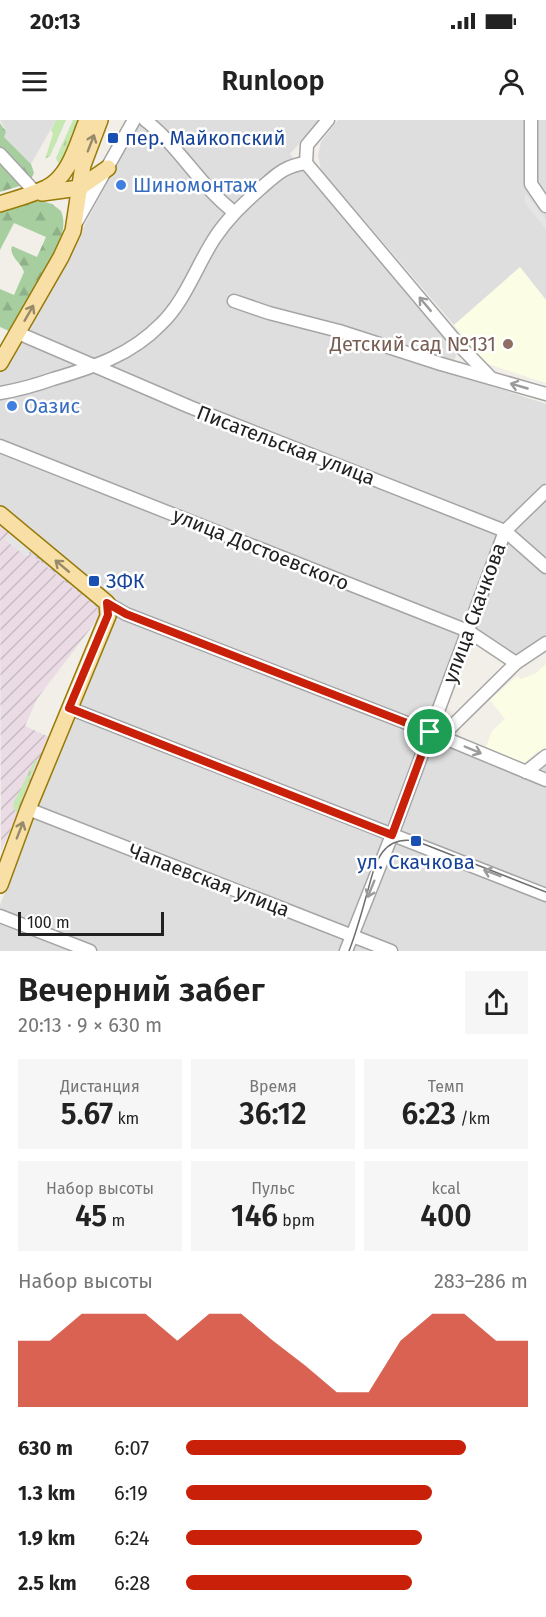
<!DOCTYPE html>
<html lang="ru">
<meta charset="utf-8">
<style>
body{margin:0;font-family:"Fira Sans",sans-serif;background:#f6f6f6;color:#222;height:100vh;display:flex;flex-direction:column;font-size:22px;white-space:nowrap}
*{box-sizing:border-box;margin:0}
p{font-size:20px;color:#767676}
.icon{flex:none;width:33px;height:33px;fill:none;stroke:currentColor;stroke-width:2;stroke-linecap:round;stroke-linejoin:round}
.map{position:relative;height:831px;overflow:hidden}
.drawer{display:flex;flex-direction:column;background:#fff;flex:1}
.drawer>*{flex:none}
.scale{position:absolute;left:18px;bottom:15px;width:146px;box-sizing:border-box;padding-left:6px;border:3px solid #212121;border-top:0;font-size:16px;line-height:21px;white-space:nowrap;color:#212121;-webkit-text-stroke:4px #fff;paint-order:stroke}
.pin{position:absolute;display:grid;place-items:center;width:51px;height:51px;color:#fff;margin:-26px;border:3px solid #fff;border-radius:50%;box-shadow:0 2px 6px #0007}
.round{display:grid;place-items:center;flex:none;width:63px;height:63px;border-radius:0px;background:#f6f6f6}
.summary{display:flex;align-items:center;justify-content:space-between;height:102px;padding:0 18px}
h1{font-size:33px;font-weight:600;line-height:45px}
.stats{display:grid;grid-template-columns:repeat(3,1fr);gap:9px;height:102px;padding:6px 18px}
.stats div{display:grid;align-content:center;border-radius:0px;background:#f6f6f6;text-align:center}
.stats b{font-size:30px;font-weight:600}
.stats small{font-size:16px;font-weight:400}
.stats p{font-size:16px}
.chart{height:168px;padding:12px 18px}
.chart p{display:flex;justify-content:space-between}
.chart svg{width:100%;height:108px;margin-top:6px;fill:#c92109;opacity:.7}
ul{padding:0 18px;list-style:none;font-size:20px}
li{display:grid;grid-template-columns:96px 72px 1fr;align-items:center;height:45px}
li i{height:15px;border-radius:8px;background:#c92109}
.status{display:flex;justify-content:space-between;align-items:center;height:42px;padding:0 30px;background:#fff;direction:ltr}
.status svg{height:16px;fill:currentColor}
header{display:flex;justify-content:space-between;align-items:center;height:78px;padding:0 18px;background:#fff;font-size:27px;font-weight:600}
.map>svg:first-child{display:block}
.residential{fill:#dfdede}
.industrial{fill:url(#industrial-furrows)}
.education{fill:#fbfee4}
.grass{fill:url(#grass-tufts)}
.forest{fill:url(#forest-firs)}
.parking{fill:#e5e5e5}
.plaza{fill:url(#plaza-grid)}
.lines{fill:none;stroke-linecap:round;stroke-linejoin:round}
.minor-casing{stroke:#a5a5a5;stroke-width:15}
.major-casing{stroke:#987a07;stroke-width:18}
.minor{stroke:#fff;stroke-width:12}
.major{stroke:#f8dfa6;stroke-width:15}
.tram{stroke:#6f6f6f;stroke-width:1.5}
.oneway{stroke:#978a6a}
.oneway2{stroke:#9b9b9b}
.route-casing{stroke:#fff;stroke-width:12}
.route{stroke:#c92109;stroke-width:8}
.transit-dot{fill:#1a4fb4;stroke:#fff;stroke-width:2}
.shop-dot{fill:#3f7fe0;stroke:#fff;stroke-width:2}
.education-dot{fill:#8d6e63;stroke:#fff;stroke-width:2}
.labels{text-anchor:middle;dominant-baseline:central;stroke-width:5;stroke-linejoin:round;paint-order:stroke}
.transit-label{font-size:20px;fill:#164399;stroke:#fff;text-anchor:start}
.shop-label{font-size:20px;fill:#366cbe;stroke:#fff;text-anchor:start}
.education-label{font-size:20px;fill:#785e54;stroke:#fff;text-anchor:end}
.street-label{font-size:20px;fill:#212121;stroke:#fff}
</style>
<div class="status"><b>20:13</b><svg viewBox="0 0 49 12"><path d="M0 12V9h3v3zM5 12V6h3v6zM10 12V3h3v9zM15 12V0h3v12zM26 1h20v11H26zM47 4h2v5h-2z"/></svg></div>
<header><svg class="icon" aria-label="menu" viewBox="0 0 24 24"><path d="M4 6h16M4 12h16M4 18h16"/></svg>Runloop<svg class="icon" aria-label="person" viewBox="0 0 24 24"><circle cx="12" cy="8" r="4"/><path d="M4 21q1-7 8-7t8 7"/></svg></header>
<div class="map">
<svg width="546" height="831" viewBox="0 0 546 831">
<defs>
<pattern id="industrial-furrows" width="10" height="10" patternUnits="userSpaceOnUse" patternTransform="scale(1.5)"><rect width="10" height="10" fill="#eadbe5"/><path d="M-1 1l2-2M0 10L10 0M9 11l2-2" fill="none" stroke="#c8bcc4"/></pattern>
<pattern id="grass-tufts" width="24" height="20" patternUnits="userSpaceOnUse" patternTransform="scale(1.5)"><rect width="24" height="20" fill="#c5e8b1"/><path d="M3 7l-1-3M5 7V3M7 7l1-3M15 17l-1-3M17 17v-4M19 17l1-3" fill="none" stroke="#a9c798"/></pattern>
<pattern id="forest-firs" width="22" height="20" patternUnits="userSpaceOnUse" patternTransform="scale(1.5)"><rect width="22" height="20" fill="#a7ce9f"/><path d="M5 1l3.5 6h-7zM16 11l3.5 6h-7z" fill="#8fb189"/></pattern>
<pattern id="plaza-grid" width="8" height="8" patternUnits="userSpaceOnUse" patternTransform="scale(1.5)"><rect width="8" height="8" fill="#dedce7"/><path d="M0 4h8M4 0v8" fill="none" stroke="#bebcc6"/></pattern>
</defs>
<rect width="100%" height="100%" fill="#f1efe8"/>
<g class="residential">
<polygon points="0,0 56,0 31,44 4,17 4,7"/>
<polygon points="141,0 320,0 290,34 459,229 449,252 546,284 546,362 503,407 428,609 121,486 0,388 0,251 61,149"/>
<polygon points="338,0 546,0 546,180 520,148 454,205 321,50 318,36 321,22"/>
<polygon points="546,377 546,520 517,539 471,510 506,415"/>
<polygon points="113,494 424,615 388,710 74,587"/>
<polygon points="72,593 384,716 341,831 0,831 0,785"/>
<polygon points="433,619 527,657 546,641 546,831 352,831"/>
</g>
<polygon class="industrial" points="0,406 9,413 5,419 27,436 31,434 103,492 37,579 25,606 49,617 1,732"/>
<g class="education">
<polygon points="520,147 546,180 546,263 485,243 454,205"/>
<polygon points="546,544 546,629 540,633 538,631 524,643 486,627 492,611 505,599 490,580 517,556 521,559 536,553"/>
</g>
<g class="grass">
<polygon points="56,0 66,0 50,36 45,39 53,14 51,10"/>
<polygon points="73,0 81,0 63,41 58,43 56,38"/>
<polygon points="35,640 37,640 17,692 14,690 13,684"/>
</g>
<g class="forest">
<polygon points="0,3 6,12 4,17 31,44 34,53 29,63 0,72"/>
<path d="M23,80L45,82L52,84L61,91C64,98 64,106 62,114C56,133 22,197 9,211L0,207V169L14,175L24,152C21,142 9,137 12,126L37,137L46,117L14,103L0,130V89Z"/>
</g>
<g class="parking">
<polygon points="525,73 546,99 546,109 525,83"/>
<polygon points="9,413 31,431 26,437 4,419"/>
</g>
<polygon class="plaza" points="31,431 102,488 103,492 31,434 28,434"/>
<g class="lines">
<g class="minor-casing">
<g id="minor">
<path d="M145,0C178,25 199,65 234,92"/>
<polyline points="531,0 531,64 546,86"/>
<polyline points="0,34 36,73"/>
<polyline points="306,43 459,225 491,258"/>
<polyline points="306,43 307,25 328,0"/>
<polyline points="77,101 134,0"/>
<polyline points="234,181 269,193 339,211 441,244 546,274"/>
<polyline points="18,213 190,287 505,411 546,447"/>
<path d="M0,273C18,270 36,265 53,259C94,247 131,235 161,204C185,181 196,147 214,119C227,99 242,85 260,69C276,55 284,46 306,43"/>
<polyline points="0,326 468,511 516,543"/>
<polyline points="107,483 126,494 430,612 546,660"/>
<polyline points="69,588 546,775"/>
<polyline points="441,617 516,543 546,523"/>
<polyline points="526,652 546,636"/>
<polyline points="28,689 391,831"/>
<polyline points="0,796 90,831"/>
<polyline points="346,831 392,715 505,411 546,371"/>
</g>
</g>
<g class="major-casing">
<g id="major">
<polyline points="42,73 79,68 108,48"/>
<path d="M0,84C15,79 31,75 46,68C70,56 77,24 87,0"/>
<polyline points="0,243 61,137 73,111 83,45 100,0"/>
<polyline points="0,394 107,483 108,496 28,689 0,765"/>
</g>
</g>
<use href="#minor" class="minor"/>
<use href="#major" class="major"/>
<path class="tram" d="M349,831C356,813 361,795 366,777C374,750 378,714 416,721L546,772"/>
</g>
<defs><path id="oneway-shaft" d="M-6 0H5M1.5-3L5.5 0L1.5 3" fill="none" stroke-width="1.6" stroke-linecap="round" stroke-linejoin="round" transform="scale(1.5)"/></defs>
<g class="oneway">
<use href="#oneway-shaft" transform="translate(91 23) rotate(-69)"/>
<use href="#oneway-shaft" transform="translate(29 193) rotate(-60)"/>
<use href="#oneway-shaft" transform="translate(62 446) rotate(-140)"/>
<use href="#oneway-shaft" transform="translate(20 710) rotate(-69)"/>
</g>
<g class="oneway2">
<use href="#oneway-shaft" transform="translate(425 184) rotate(-130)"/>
<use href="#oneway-shaft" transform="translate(519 266) rotate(-164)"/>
<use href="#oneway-shaft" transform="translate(473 630) rotate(23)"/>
<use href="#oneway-shaft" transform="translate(492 753) rotate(-159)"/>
<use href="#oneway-shaft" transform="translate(371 769) rotate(112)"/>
</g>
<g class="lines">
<g class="route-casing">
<polygon id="route" points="107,483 126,494 430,612 392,715 69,588 108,495"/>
</g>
<use href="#route" class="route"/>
</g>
<g class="transit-dot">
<rect x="107" y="12" width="12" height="12" rx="3"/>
<rect x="88" y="455" width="12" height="12" rx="3"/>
<rect x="410" y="715" width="12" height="12" rx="3"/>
</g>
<g class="shop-dot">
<circle cx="121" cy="65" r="6"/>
<circle cx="12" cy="286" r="6"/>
</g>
<circle class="education-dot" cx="508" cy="224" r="6"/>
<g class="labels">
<g class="transit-label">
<text x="125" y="18">пер. Майкопский</text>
<text x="106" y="461">ЗФК</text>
<text x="416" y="742" text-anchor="middle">ул. Скачкова</text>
</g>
<g class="shop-label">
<text x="133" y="65">Шиномонтаж</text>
<text x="24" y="286">Оазис</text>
</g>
<g class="education-label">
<text x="496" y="224">Детский сад №131</text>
</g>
<g class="street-label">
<text transform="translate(286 325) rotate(21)">Писательская улица</text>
<text transform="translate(261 429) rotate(22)">улица Достоевского</text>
<text transform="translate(474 493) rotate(-70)">улица Скачкова</text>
<text transform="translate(209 760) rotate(21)">Чапаевская улица</text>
</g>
</g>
</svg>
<div class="scale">100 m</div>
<div class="pin" style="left:430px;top:612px;background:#1e9e55"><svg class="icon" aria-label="arrive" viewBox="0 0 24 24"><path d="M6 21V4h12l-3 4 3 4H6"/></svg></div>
</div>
<section class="drawer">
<div class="summary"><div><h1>Вечерний забег</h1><p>20:13 · 9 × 630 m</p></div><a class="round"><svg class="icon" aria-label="share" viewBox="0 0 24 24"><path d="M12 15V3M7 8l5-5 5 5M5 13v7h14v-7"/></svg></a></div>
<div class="stats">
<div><p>Дистанция</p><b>5.67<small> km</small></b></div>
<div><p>Время</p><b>36:12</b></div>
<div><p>Темп</p><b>6:23<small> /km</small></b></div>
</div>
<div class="stats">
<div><p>Набор высоты</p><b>45<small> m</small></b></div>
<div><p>Пульс</p><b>146<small> bpm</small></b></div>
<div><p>kcal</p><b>400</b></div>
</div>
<div class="chart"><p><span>Набор высоты</span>283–286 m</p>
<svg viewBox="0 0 160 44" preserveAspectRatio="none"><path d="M0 44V17L10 17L20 6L30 6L40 6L50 17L60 6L70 6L80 17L90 27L100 38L110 38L120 17L130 6L140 6L150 17L160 17V44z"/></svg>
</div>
<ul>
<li><b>630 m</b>6:07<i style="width:82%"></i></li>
<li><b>1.3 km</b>6:19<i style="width:72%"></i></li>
<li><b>1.9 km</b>6:24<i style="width:69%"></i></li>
<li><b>2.5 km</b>6:28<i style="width:66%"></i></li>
</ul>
</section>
